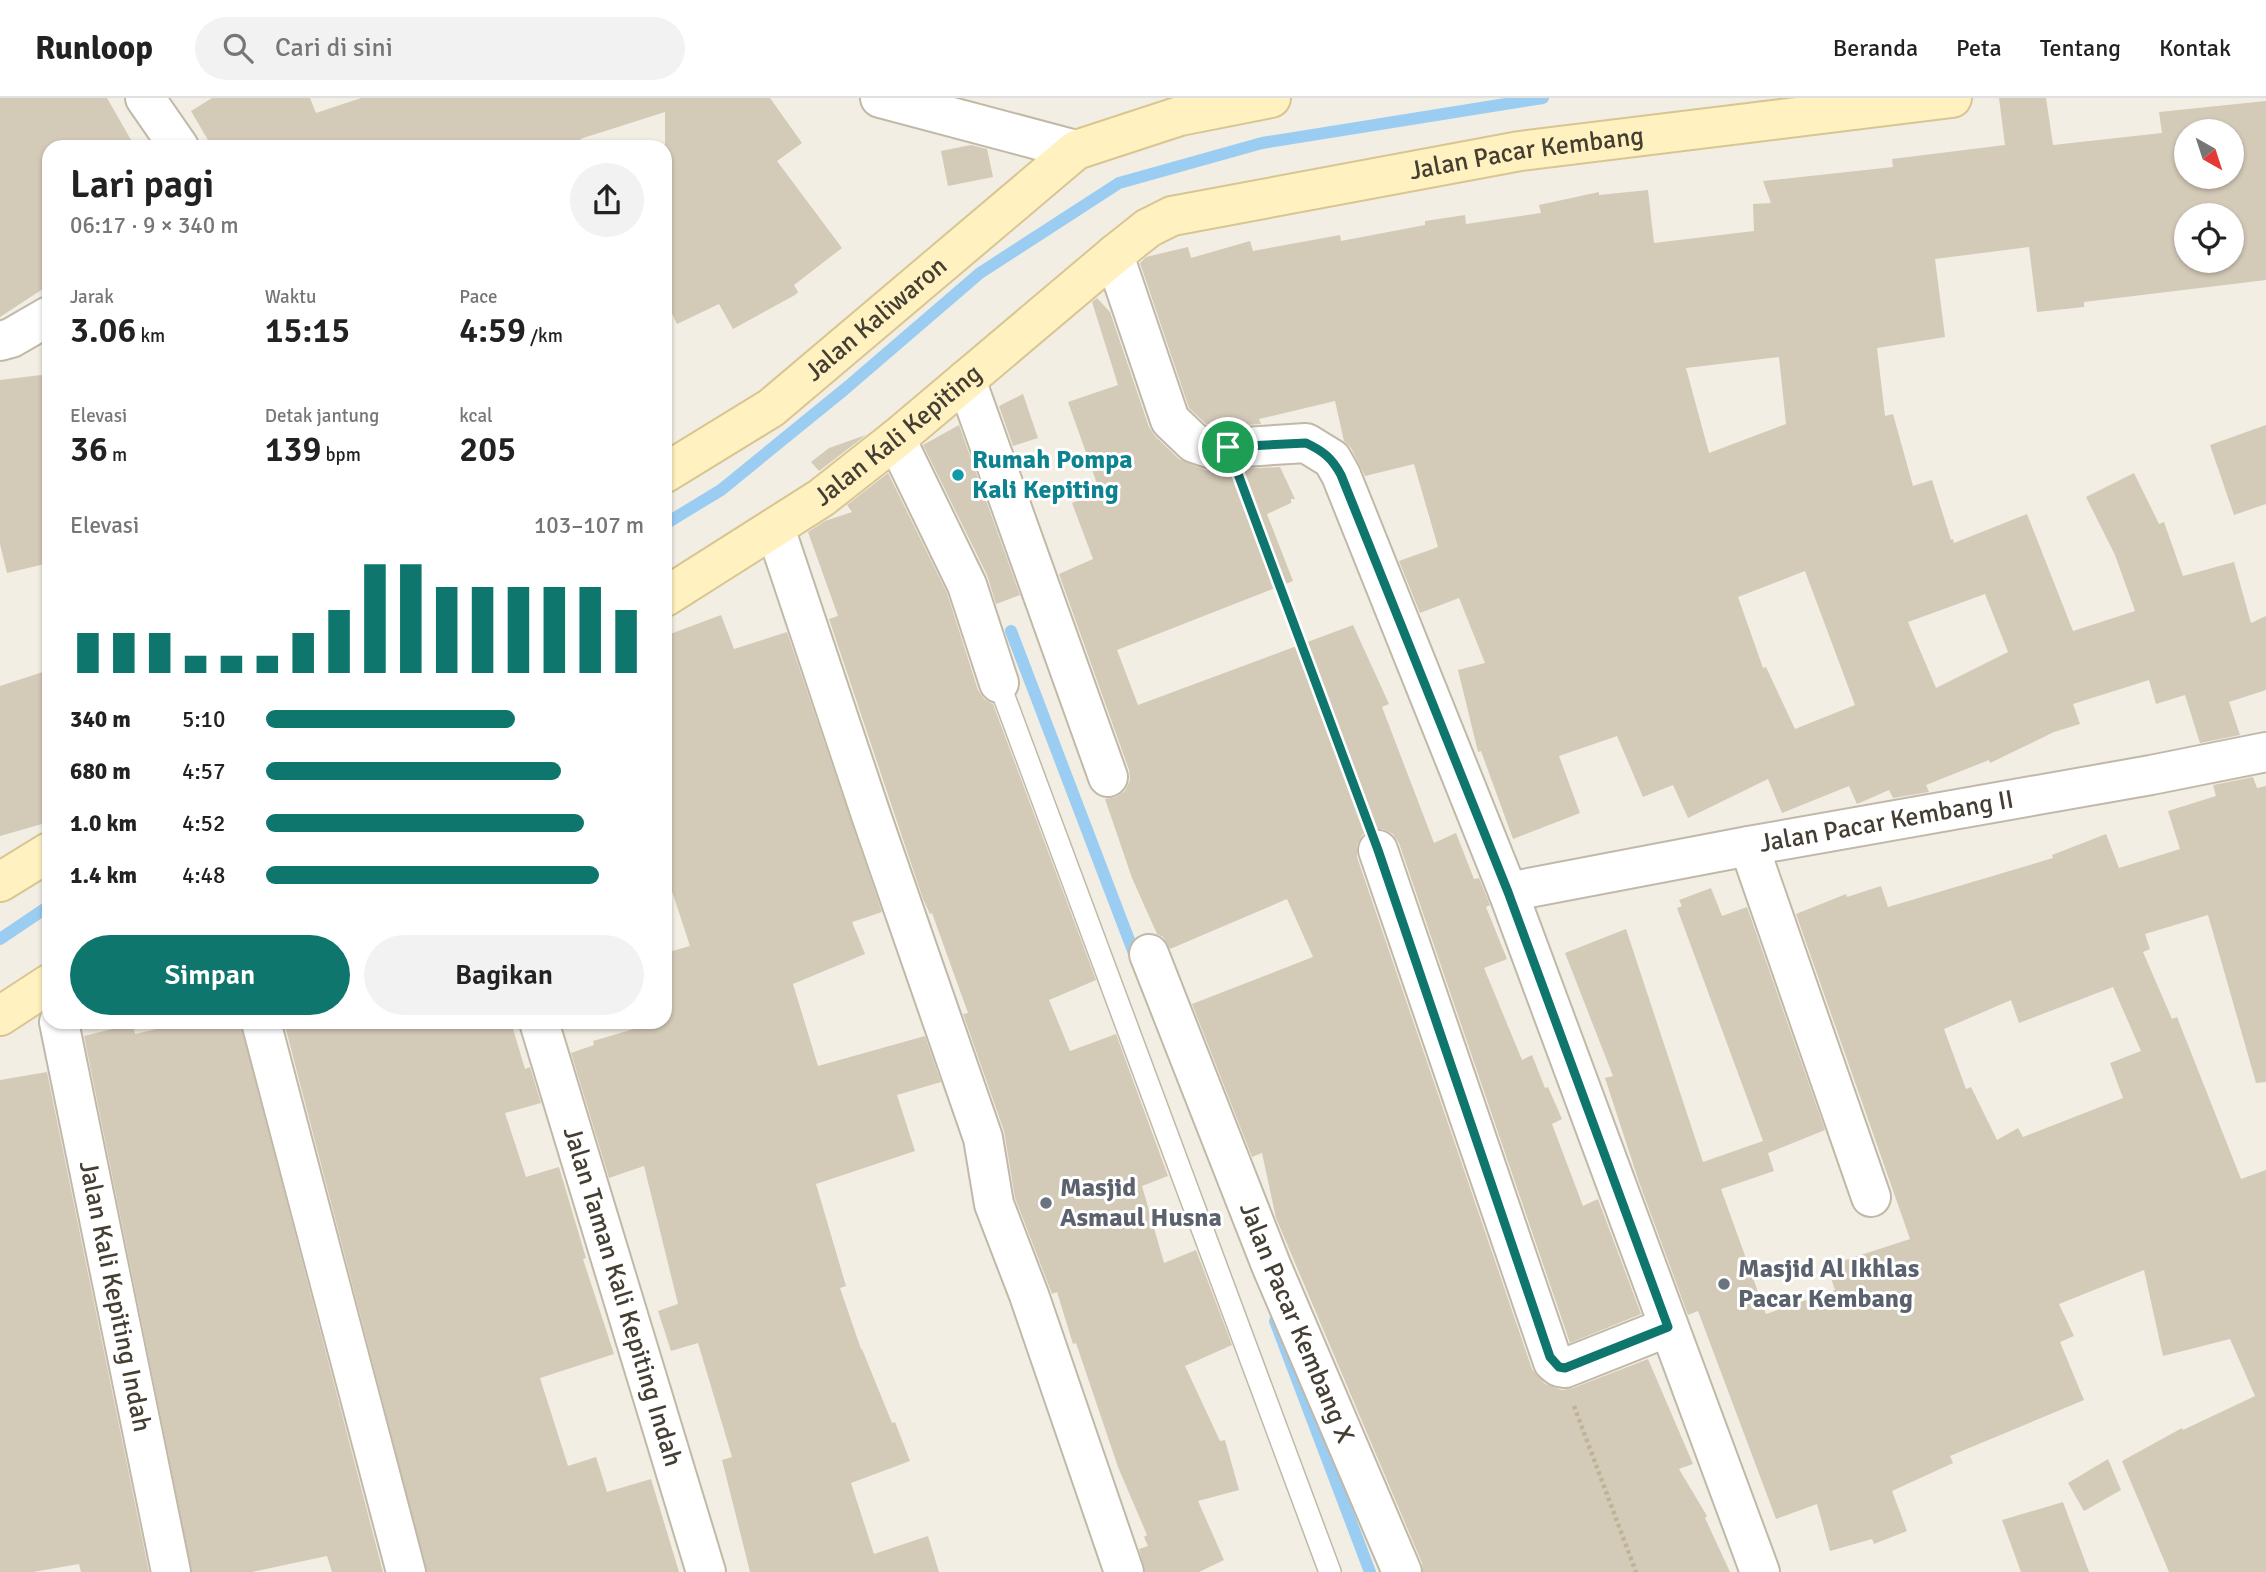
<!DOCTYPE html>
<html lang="id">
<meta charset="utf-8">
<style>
body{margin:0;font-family:Signika,sans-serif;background:#f2f2f2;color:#222;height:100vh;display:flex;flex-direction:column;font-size:26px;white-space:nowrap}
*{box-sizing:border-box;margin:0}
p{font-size:23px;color:#767676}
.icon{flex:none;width:38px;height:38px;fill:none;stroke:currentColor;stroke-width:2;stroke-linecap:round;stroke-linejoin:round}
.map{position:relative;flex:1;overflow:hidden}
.details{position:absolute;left:42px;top:42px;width:630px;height:889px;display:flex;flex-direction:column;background:#fff;border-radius:21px;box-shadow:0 2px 5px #0004}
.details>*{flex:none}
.needle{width:46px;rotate:141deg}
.buttons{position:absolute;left:2174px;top:21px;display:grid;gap:14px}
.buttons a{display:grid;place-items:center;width:70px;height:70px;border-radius:50%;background:#fff;box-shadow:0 2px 5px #0004;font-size:35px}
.pin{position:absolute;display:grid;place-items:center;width:60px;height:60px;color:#fff;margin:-30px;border:4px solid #fff;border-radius:50%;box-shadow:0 2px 7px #0007}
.round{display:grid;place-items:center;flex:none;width:74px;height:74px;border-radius:37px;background:#f2f2f2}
.summary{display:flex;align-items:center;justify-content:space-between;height:119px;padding:0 28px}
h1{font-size:38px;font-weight:600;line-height:52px}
.stats{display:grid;grid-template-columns:repeat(3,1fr);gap:10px;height:119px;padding:7px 28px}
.stats div{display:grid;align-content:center}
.stats b{font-size:35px;font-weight:600}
.stats small{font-size:19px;font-weight:400}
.stats p{font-size:19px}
.chart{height:196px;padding:14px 28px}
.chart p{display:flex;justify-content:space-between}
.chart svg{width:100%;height:126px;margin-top:7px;stroke:#0f766e;stroke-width:6}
.cta{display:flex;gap:14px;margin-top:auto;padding:14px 28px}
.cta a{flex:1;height:80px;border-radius:42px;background:#0f766e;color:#fff;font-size:28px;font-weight:600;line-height:80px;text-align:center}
.cta a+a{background:#f2f2f2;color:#222}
ul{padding:0 28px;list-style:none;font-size:23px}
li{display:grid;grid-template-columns:112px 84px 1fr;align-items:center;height:52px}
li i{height:18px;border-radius:9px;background:#0f766e}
header{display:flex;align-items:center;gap:42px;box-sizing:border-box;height:98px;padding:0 35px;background:#fff;border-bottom:2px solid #e0e0e0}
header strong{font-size:33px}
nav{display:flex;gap:38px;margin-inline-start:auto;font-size:24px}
.search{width:490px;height:63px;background:#f2f2f2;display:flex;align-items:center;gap:18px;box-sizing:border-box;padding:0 24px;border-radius:38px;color:#767676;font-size:26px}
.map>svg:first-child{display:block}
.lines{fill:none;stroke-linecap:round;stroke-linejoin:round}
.stream{stroke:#9bcdf3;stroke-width:12}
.building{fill:#d4cab8;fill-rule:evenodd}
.service-casing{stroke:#c1b9a8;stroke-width:24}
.minor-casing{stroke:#c1b9a8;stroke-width:42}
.secondary-casing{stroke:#d8c692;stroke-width:42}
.path{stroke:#c0b296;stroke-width:4.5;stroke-dasharray:3.5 3.5;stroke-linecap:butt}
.service{stroke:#fff;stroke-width:21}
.minor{stroke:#fff;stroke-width:38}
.secondary{stroke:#fff1c0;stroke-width:38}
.route-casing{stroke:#fff;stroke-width:14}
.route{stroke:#0f766e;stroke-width:9}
.culture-dot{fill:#0f9aa8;stroke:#fff;stroke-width:2.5}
.worship-dot{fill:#6b7280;stroke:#fff;stroke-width:2.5}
.labels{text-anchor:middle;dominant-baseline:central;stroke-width:6;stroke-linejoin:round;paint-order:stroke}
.street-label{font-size:26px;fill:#443e33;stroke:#fff}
.culture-label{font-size:26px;font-weight:bold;fill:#0d838f;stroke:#fff;text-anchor:start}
.worship-label{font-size:26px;font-weight:bold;fill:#5b616d;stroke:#fff;text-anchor:start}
</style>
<header>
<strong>Runloop</strong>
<div class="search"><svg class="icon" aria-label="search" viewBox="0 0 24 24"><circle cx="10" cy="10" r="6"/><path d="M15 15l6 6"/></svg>Cari di sini</div>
<nav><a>Beranda</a><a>Peta</a><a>Tentang</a><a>Kontak</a></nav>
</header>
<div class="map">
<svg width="2266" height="1474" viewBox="0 0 2266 1474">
<rect width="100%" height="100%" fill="#f2eee3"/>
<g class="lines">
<g class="stream">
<polyline points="665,426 721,392 845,291 980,175 1119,85 1262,45 1543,0"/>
<polyline points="1011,533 1137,863"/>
<polyline points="0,841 49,808"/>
<polyline points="1275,1223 1370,1474"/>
</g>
</g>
<g class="building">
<polygon points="0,0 107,0 135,49 49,49 49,187 0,219"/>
<polygon points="212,0 310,0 316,15 361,0 770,0 802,45 777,63 842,150 794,187 798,194 795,197 733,231 719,206 677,226 665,201 665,14 580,41 584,49 212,49 191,13"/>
<path d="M1999,0H2046L2053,47L2162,35L2159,14L2266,3V182L2084,204V209L2037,214L2029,149L1935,161L1945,239L1877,250L1885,318L1893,316L1913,388L1932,382L1951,442L1953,441L1954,445L2027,416L2073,533L2135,513L2115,457L2086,399L2134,375L2159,426L2164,424L2183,478L2234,464L2251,525L2266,518V592L2229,604L2240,637L2200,645L2185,597L2156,606L2149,582L2073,606L2080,626L2054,634L1990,665L1989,662L1926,687L1929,694L1893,700L1889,692L1857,706L1849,688L1782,715L1768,681L1688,720L1673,687L1643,699L1617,638L1559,658L1580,715L1513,741L1481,653L1478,654L1458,572L1485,565L1459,500L1420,515L1399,463L1438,449L1414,366L1365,378L1351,350L1344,343L1335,303L1259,321L1261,326L1215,329L1206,326L1189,310L1140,165L1146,159L1188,149L1191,160L1250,143L1253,153L1340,137L1341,143L1425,127V123L1465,117L1466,126L1541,115L1539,107L1599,94V97L1648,92L1654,145L1754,133L1753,106L1771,105L1763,83L1893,69L1892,61L2005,47ZM2186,33H2231V79H2186ZM2186,117H2231V163H2186ZM1779,259L1786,326L1709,355L1686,270ZM1805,473L1855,607L1795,631L1766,569L1763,570L1738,499ZM1985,496L2008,554L1936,590L1908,524Z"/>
<polygon points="971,47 987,51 993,79 948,88 941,53"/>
<polygon points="1097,200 1110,214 1149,329 1155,338 1179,361 1205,372 1280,369 1295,401 1291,401 1291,405 1267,416 1293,483 1117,552 1138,607 1353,527 1389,606 1382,609 1434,745 1456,735 1474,781 1479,780 1490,807 1486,809 1507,861 1484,870 1522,962 1532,957 1545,990 1548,989 1562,1021 1552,1026 1583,1108 1598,1101 1641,1216 1570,1245 1399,745 1393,736 1383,731 1370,732 1362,737 1357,747 1357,759 1532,1271 1545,1286 1562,1292 1573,1290 1648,1261 1693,1366 1679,1371 1707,1418 1705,1420 1730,1474 1423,1474 1422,1465 1276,1120 1262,1055 1252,1059 1192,906 1313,859 1287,801 1170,851 1163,839 1157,836 1132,780 1105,701 1116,699 1125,693 1130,682 1129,672 1059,476 1093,461 1072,405 1100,394 1068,304 1118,287 1092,204"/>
<polygon points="49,276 49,465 7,475 0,446 0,282"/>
<polygon points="1023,296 1038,340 1013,348 999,308"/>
<polygon points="959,327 1020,497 996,506 987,477 923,347"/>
<polygon points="2266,327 2266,406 2234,417 2210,347"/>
<polygon points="866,337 819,373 811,364 829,350"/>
<polygon points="888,375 947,495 978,592 984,601 993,606 1096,882 1049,902 1070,953 1116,936 1168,1078 1142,1088 1164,1165 1196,1152 1232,1247 1185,1268 1220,1343 1225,1342 1239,1392 1198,1403 1224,1462 1199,1474 1145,1474 1139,1451 1148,1448 1144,1439 1147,1437 1118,1369 1076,1245 1073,1246 1057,1194 1052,1196 1015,1100 1004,1033 963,916 968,915 932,815 930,816 923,801 829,521 838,518 808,434 825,423 852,414 847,407"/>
<polygon points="721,517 734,551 787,534 882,814 852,824 865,856 793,886 818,968 925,938 941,984 897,997 915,1053 816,1086 846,1188 840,1190 861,1251 862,1251 892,1325 895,1324 910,1363 851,1385 874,1456 928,1438 939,1474 750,1474 722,1362 732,1359 698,1245 671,1253 658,1213 678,1206 644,1068 609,1080 571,955 594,947 593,943 658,924 665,924 665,855 690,848 665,772 665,538"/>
<polygon points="49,572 49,724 0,738 0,588"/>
<path d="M2253,679L2257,690L2266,688V984L2256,985L2208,817L2145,836L2150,851L2143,854L2172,921L2177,919L2241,1081L2266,1072V1474H2169L2122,1363L2182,1330L2183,1332L2255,1298L2230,1241L2163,1258L2144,1172L2059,1206L2074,1238L2060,1244L2084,1302L1950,1358L1953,1365L1892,1393L1907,1433L1874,1446L1872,1441L1830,1453L1817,1406L1776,1421L1698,1213L1688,1217L1639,1084L1605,980L1613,978L1565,855L1626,831L1703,1064L1763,1043L1677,810L1682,808L1679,802L1711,790L1722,818L1747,809L1825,1032L1768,1055L1774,1073L1721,1091L1766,1216L1835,1192L1827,1168L1910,1141L1796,816L1846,796L1847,799L1881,788L1888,809L2053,760L2052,757L2106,736L2119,770L2180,751L2168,713L2216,698L2213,687ZM2113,889L2141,953L2110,965L2123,1000L2023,1039L2018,1030L1997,1042L1971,989L1966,991L1944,931L2011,902L2019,925Z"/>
<polygon points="187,924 240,924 383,1474 332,1474 327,1458 252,1474 192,1474 84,938 133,926 135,936"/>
<polygon points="284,924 511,924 525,971 530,969 541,1005 505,1015 526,1079 559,1069 586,1160 583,1161 614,1256 540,1280 568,1368 596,1359 607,1394 651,1381 679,1474 427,1474"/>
<polygon points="47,974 149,1474 81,1474 79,1466 33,1474 0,1474 0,982"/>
<polygon points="2108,1361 2121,1392 2084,1413 2068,1385"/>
<polygon points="2063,1404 2089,1474 2021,1474 2002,1422"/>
</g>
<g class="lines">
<g class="service-casing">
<polyline id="service" points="999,585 1330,1474"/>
</g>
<g class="minor-casing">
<g id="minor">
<polyline points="145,0 179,49"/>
<polyline points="880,0 1076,52"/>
<polyline points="1114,157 1170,322 1194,345 1212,351 1306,345 1332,361 1341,377 1508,794 1760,1474"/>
<polyline points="0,243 11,240 49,218"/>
<polyline points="966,282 1108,679"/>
<polyline points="896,341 967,487 999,585"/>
<polyline points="775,430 872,720 983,1040 994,1106 1029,1197 1124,1474"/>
<polyline points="1749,748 1871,1099"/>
<polyline points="1378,752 1553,1264 1559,1269 1565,1270 1668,1229"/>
<path id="s1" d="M1508,794L1749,748L2151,677L2266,654"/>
<path id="s2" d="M1149,856L1271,1167L1402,1474"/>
<path id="s3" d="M59,924L171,1474"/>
<polyline points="261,924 406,1474"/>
<path id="s4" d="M539,924L706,1474"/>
</g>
</g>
<g class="secondary-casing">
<g id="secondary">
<path id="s5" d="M665,375L771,310L1076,52L1180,18L1271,0"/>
<path id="s6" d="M665,499L821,400L896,341L1114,157L1148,130L1172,118L1520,53L1952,0"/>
<polyline points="0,784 49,754"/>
<polyline points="0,918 49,886"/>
</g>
</g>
<g class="path">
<polyline points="1243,389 1364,715"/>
<polyline points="1574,1308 1636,1474"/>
</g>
<use href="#service" class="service"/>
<use href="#minor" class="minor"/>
<use href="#secondary" class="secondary"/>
</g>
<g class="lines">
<g class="route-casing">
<path id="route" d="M1306,345C1323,353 1332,360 1341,377L1508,794L1668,1229L1565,1270L1559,1269L1550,1259L1378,752L1228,349Z"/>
</g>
<use href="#route" class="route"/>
</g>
<circle class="culture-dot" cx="958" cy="377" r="7"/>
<g class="worship-dot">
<circle cx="1046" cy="1105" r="7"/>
<circle cx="1724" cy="1186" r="7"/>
</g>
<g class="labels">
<g class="street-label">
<text stroke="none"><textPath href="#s6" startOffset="996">Jalan Pacar Kembang</textPath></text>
<text stroke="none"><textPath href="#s5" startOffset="262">Jalan Kaliwaron</textPath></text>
<text stroke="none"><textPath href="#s6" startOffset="284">Jalan Kali Kepiting</textPath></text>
<text stroke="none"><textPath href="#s1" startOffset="385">Jalan Pacar Kembang II</textPath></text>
<text stroke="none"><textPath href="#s3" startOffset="280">Jalan Kali Kepiting Indah</textPath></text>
<text stroke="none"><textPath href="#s4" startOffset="287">Jalan Taman Kali Kepiting Indah</textPath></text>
<text stroke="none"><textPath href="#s2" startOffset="397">Jalan Pacar Kembang X</textPath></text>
</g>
<g class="culture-label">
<text x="972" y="362">Rumah Pompa<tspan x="972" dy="30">Kali Kepiting</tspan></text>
</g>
<g class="worship-label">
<text x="1060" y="1090">Masjid<tspan x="1060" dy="30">Asmaul Husna</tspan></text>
<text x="1738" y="1171">Masjid Al Ikhlas<tspan x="1738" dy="30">Pacar Kembang</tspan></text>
</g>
</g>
</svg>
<div class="buttons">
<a><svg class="needle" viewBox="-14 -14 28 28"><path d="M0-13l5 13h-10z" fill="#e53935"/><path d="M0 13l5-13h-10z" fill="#767676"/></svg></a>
<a><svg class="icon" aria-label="locate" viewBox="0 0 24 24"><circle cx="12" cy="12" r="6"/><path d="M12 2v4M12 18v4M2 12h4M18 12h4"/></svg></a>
</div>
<div class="pin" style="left:1228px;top:349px;background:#1e9e55"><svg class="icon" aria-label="arrive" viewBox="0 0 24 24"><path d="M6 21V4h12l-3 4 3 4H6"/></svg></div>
<section class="details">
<div class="summary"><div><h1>Lari pagi</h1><p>06:17 · 9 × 340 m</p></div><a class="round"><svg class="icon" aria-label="share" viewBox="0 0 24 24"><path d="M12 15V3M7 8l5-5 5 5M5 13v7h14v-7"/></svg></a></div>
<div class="stats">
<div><p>Jarak</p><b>3.06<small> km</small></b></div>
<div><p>Waktu</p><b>15:15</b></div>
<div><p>Pace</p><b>4:59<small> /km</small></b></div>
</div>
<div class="stats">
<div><p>Elevasi</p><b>36<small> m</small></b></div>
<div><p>Detak jantung</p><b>139<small> bpm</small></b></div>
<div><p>kcal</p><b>205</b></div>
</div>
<div class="chart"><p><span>Elevasi</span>103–107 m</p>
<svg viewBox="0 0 160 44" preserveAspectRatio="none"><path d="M5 44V30M15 44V30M25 44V30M35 44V38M45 44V38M55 44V38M65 44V30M75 44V22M85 44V6M95 44V6M105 44V14M115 44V14M125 44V14M135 44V14M145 44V14M155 44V22"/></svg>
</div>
<ul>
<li><b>340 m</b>5:10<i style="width:66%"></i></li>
<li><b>680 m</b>4:57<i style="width:78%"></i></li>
<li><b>1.0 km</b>4:52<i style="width:84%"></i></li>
<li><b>1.4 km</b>4:48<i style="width:88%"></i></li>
</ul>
<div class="cta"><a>Simpan</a><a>Bagikan</a></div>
</section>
</div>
